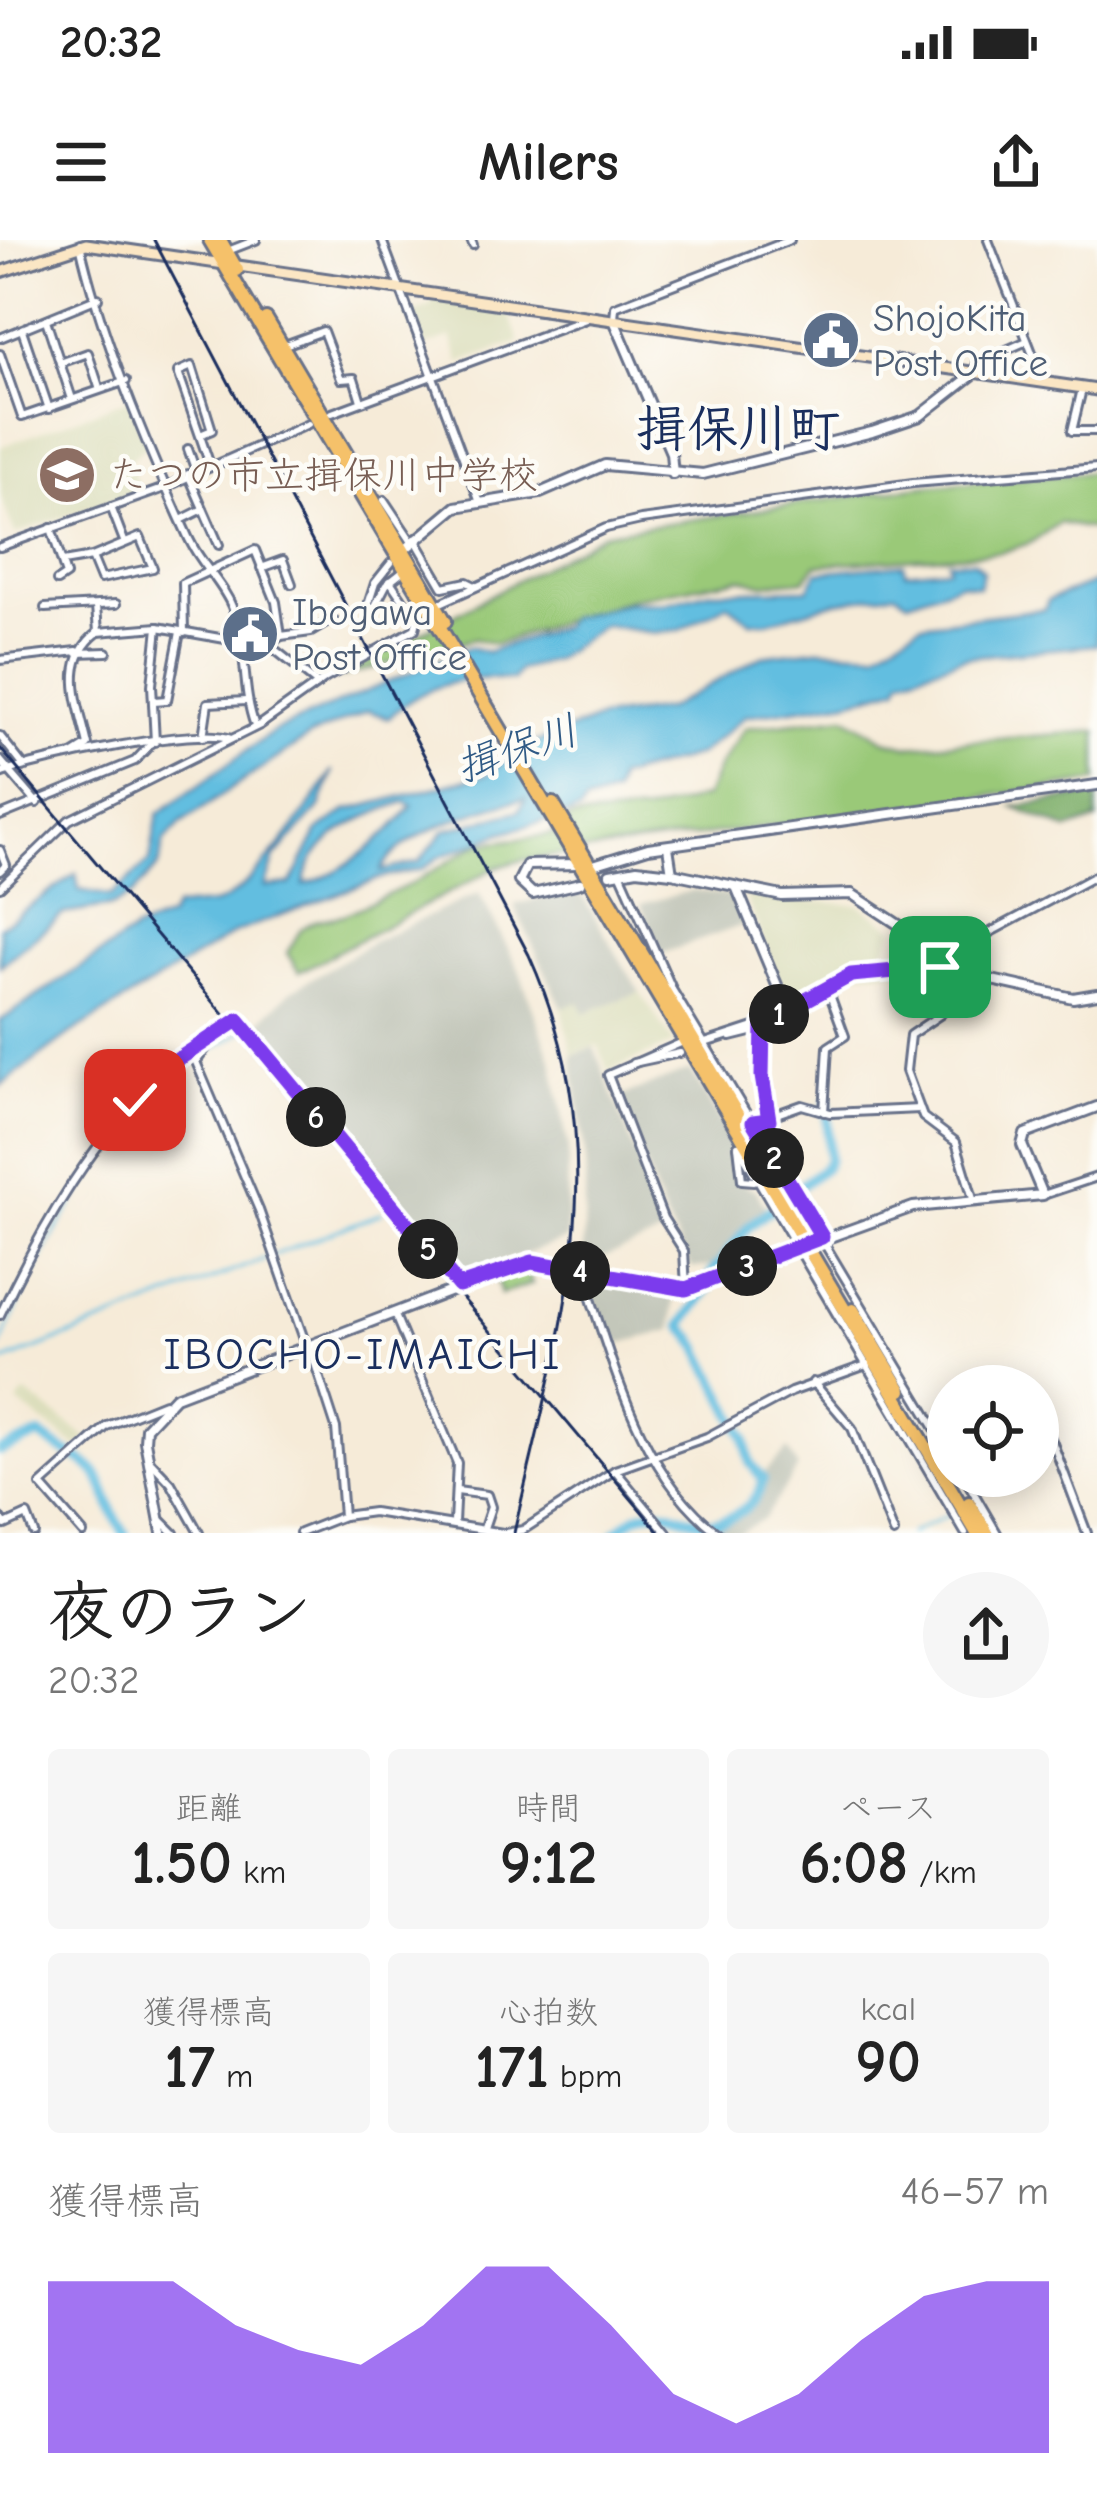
<!DOCTYPE html>
<html lang="ja">
<meta charset="utf-8">
<style>
body{margin:0;font-family:"Comic Neue","Klee One",sans-serif;background:#f6f6f6;color:#222;height:100vh;display:flex;flex-direction:column;font-size:45px;white-space:nowrap}
*{box-sizing:border-box;margin:0}
p{font-size:39px;color:#767676}
.icon{flex:none;width:66px;height:66px;fill:none;stroke:currentColor;stroke-width:2;stroke-linecap:round;stroke-linejoin:round}
.map{position:relative;height:1293px;overflow:hidden}
.drawer{display:flex;flex-direction:column;background:#fff;flex:1}
.drawer>*{flex:none}
.buttons{position:absolute;left:927px;top:1125px;display:grid;gap:24px}
.buttons a{display:grid;place-items:center;width:132px;height:132px;border-radius:50%;background:#fff;box-shadow:0 6px 30px #0003;font-size:60px}
.pin{position:absolute;display:grid;place-items:center;width:102px;height:102px;color:#fff;margin:-51px;border-radius:24px;box-shadow:0 6px 18px #0006}
.km{position:absolute;width:60px;height:60px;margin:-30px;border-radius:50%;background:#222;color:#fff;font-size:33px;line-height:60px;text-align:center}
.round{display:grid;place-items:center;flex:none;width:126px;height:126px;border-radius:63px;background:#f6f6f6}
.headline{display:flex;align-items:center;justify-content:space-between;height:204px;padding:0 48px}
h1{font-size:66px;font-weight:700;line-height:90px}
.figures{display:grid;grid-template-columns:repeat(3,1fr);gap:18px;height:204px;padding:12px 48px}
.figures div{display:grid;align-content:center;border-radius:12px;background:#f6f6f6;text-align:center}
.figures b{font-size:60px;font-weight:700}
.figures small{font-size:33px;font-weight:400}
.figures p{font-size:33px}
.chart{height:336px;padding:24px 48px}
.chart p{display:flex;justify-content:space-between}
.chart svg{width:100%;height:216px;margin-top:12px;fill:#7c3aed;opacity:.7}
.status{display:flex;justify-content:space-between;align-items:center;height:84px;padding:0 60px;background:#fff;direction:ltr}
.status svg{height:33px;fill:currentColor}
header{display:flex;justify-content:space-between;align-items:center;height:156px;padding:0 48px;background:#fff;font-size:54px;font-weight:700}
.map>svg:first-child{display:block}
.built{fill:#dcdebc}
.industrial{fill:#c2c6b9}
.green{fill:#9ac978;stroke:#5a7c6b;stroke-width:3}
.forest{fill:#7bad68;stroke:#4b6e63;stroke-width:3}
.water{fill:#62bee0;stroke:#3e769f;stroke-width:3;fill-rule:evenodd}
.lines{fill:none;stroke-linecap:round;stroke-linejoin:round}
.stream{stroke:#62bee0;stroke-width:3}
.river{stroke:#62bee0;stroke-width:10}
.minor-casing{stroke:#687189;stroke-width:12}
.tertiary-casing{stroke:#687189;stroke-width:14}
.secondary-casing{stroke:#687189;stroke-width:15}
.trunk-casing{stroke:#687189;stroke-width:18}
.minor{stroke:#fff;stroke-width:6}
.tertiary{stroke:#fff;stroke-width:8}
.secondary{stroke:#fbe6c4;stroke-width:9}
.trunk{stroke:#f5c16b;stroke-width:12}
.rail{stroke:#1b2f5e;stroke-width:3}
.route-casing{stroke:#fff;stroke-width:24}
.route{stroke:#7c3aed;stroke-width:15}
.labels{text-anchor:middle;dominant-baseline:central;stroke-width:9;stroke-linejoin:round;paint-order:stroke}
.service-label{font-size:39px;fill:#4e5e75;stroke:#fdfcf7;text-anchor:start}
.education-label{font-size:39px;fill:#785e54;stroke:#fdfcf7;text-anchor:start}
.water-label{font-size:42px;font-style:italic;fill:#305a85;stroke:#fdfcf7}
.quarter-label{font-size:45px;letter-spacing:3px;fill:#1b2f5e;stroke:#fdfcf7}
.district-label{font-size:51px;font-weight:bold;fill:#1b2f5e;stroke:#fdfcf7}
</style>
<div class="status"><b>20:32</b><svg viewBox="0 0 49 12"><path d="M0 12V9h3v3zM5 12V6h3v6zM10 12V3h3v9zM15 12V0h3v12zM26 1h20v11H26zM47 4h2v5h-2z"/></svg></div>
<header><svg class="icon" aria-label="menu" viewBox="0 0 24 24"><path d="M4 6h16M4 12h16M4 18h16"/></svg>Milers<svg class="icon" aria-label="share" viewBox="0 0 24 24"><path d="M12 15V3M7 8l5-5 5 5M5 13v7h14v-7"/></svg></header>
<div class="map">
<svg width="1097" height="1293" viewBox="0 0 1097 1293">
<rect width="100%" height="100%" fill="#fdfcf7"/>
<filter id="ink" filterUnits="userSpaceOnUse"><feTurbulence type="fractalNoise" baseFrequency=".00833" numOctaves="2"/><feDisplacementMap in="SourceGraphic" scale="24" xChannelSelector="R" yChannelSelector="G"/><feConvolveMatrix kernelMatrix="1 2 1 2 8 2 1 2 1" color-interpolation-filters="sRGB"/></filter>
<filter id="wash" filterUnits="userSpaceOnUse"><feTurbulence type="fractalNoise" baseFrequency=".004" numOctaves="4" result="noise"/><feDisplacementMap in="SourceGraphic" scale="48" xChannelSelector="R" yChannelSelector="G"/><feGaussianBlur stdDeviation="2.7" result="paint"/><feColorMatrix in="noise" values="0 0 0 0 0 0 0 0 0 0 0 0 0 0 0 0 0 1.4 0 .05"/><feComposite in="paint" operator="in"/></filter>
<g filter="url(#wash)">
<rect width="100%" height="100%" fill="#f6ebd8"/>
<g class="built">
<polygon points="431,58 508,70 519,102 460,123 451,97 424,106 413,73 432,66"/>
<polygon points="129,159 147,205 129,221 139,250 15,294 0,255 0,207"/>
<polygon points="745,656 859,665 895,689 884,712 899,718 900,731 849,732 788,759"/>
<polygon points="640,752 674,803 608,831 598,805 572,814 562,767 580,761 585,773"/>
<polygon points="25,1152 87,1198 77,1207 17,1163"/>
</g>
<g class="industrial">
<polygon points="577,648 640,752 584,773 580,762 562,767 514,665"/>
<polygon points="694,650 736,657 746,684 661,714 641,664"/>
<polygon points="479,653 519,730 553,824 568,906 567,999 460,1038 253,794 255,786 291,751 376,700"/>
<polygon points="594,807 666,993 583,1026 586,921 572,815"/>
<polygon points="690,830 733,902 739,942 755,950 765,967 715,1026 692,1028 664,975 620,857"/>
<polygon points="591,1037 674,1054 672,1090 611,1106 586,1040"/>
<polygon points="788,1209 798,1228 764,1278 738,1293 713,1288 710,1284 753,1266 765,1247 762,1235"/>
</g>
<g class="green">
<polygon points="1097,232 1097,290 1059,283 1030,303 1002,312 816,325 804,340 764,344 741,338 633,358 496,404 474,399 338,438 607,292 921,246"/>
<polygon points="845,476 885,500 908,506 1097,491 1097,541 523,620 497,627 299,732 287,713 301,689 315,681 344,675 413,643 478,604 550,595 570,578 648,572 706,557 718,528 745,488"/>
<polygon points="526,1028 532,1044 501,1054 496,1037"/>
</g>
<polygon class="forest" points="1097,554 1097,580 1068,590 1013,567"/>
<g class="water">
<path d="M948,321H974L983,331L979,346L960,343L908,361L895,353L836,362L767,382L751,381L728,364L680,390L654,393L603,385L554,420L519,430L513,440C468,434 421,445 389,478L368,471L310,496L182,582L164,601L159,625L132,655L112,666L63,674L0,726V687L76,634L79,650L111,656L150,621L158,574L276,490L470,407L487,412L562,387L568,378L629,362L664,363L712,351L808,349L818,332L903,324L905,332L949,328Z"/>
<path d="M1097,342V405L965,417L902,438L898,447L847,461L745,476L699,515L618,538L614,554L585,563L580,571L501,593L439,617L422,629L380,638L236,692L70,794L0,846V781L136,690L169,677L175,668C188,665 201,665 213,664C247,660 315,560 333,530L320,567L275,617L265,647L291,644L318,591L346,571L487,534L526,506L601,478L667,469L762,416L817,409L876,412L921,384L1045,369L1048,360ZM526,558L519,571L445,590L419,622L381,631C398,592 488,567 526,558ZM404,562L412,566C386,598 344,633 304,645C312,596 362,577 404,562Z"/>
</g>
<g class="lines">
<g class="stream">
<path d="M0,1107C40,1006 101,905 182,832C201,814 228,802 250,785"/>
<polyline points="0,1123 381,973"/>
<polyline points="910,1293 949,1275"/>
</g>
<g class="river">
<path d="M0,1211L40,1195C56,1210 83,1217 96,1233C108,1249 108,1271 125,1293"/>
<path d="M615,1293C627,1283 640,1271 657,1271C674,1271 689,1281 705,1282C730,1284 759,1264 763,1239L750,1223L745,1198L697,1104L682,1085L708,1049L711,1034L748,987L825,927L829,919L827,861"/>
</g>
</g>
</g>
<g filter="url(#ink)">
<g class="lines">
<g class="minor-casing">
<g id="minor">
<polyline points="382,0 479,260"/>
<polyline points="471,0 473,5"/>
<polyline points="988,0 1035,120 1034,141"/>
<path d="M80,4C101,98 149,212 189,299C201,325 223,343 233,369C248,408 241,448 255,486"/>
<polyline points="225,12 256,0"/>
<polyline points="46,80 71,156"/>
<polyline points="614,80 615,67 790,0"/>
<polyline points="22,90 49,169"/>
<polyline points="0,98 98,58"/>
<polyline points="282,106 323,91 341,139 354,138 361,161"/>
<polyline points="0,114 22,177 126,141"/>
<polyline points="60,123 88,113 99,147"/>
<polyline points="975,133 977,123 1027,101"/>
<polyline points="1082,149 1072,191 1097,191"/>
<polyline points="332,173 586,79"/>
<polyline points="200,195 212,190 192,126 178,132 210,225"/>
<polyline points="188,209 196,231"/>
<polyline points="188,234 219,305"/>
<polyline points="384,260 412,302"/>
<polyline points="111,267 124,301"/>
<polyline points="181,280 203,269"/>
<polyline points="51,288 66,335 57,341"/>
<polyline points="415,299 443,347 467,342 475,346"/>
<polyline points="0,307 159,250 308,184"/>
<polyline points="63,322 92,317 140,297 153,328 101,339 92,317"/>
<polyline points="391,323 375,343 367,368 374,368 386,345 405,330"/>
<polyline points="261,328 283,320 292,344"/>
<polyline points="436,365 606,288 641,280 913,243 1097,228"/>
<polyline points="96,366 98,392"/>
<polyline points="45,368 116,364"/>
<polyline points="184,393 183,343 255,310 276,362 281,396 269,405"/>
<polyline points="281,396 311,392 333,379"/>
<polyline points="244,407 269,405 318,444"/>
<polyline points="77,413 107,412"/>
<polyline points="0,420 77,411"/>
<polyline points="154,461 167,460 180,392"/>
<polyline points="0,496 23,525"/>
<polyline points="203,497 208,463 246,461"/>
<polyline points="155,502 152,445 158,387"/>
<path d="M72,515L88,505C79,464 59,422 98,392L158,387L242,402"/>
<polyline points="0,520 37,563"/>
<path d="M0,534C36,520 200,485 231,499"/>
<polyline points="0,576 135,521 150,505"/>
<polyline points="0,610 6,625 0,631"/>
<polyline points="620,632 673,751 948,1210"/>
<polyline points="0,647 69,580 260,485 326,438 415,389 417,381 390,341"/>
<polyline points="763,784 762,836 769,880"/>
<polyline points="731,797 763,789"/>
<polyline points="212,800 196,822 259,970 307,1108"/>
<polyline points="683,802 608,835 663,978 684,1011 686,1049"/>
<polyline points="705,803 763,784 851,735 937,731"/>
<polyline points="633,823 680,813"/>
<polyline points="824,872 828,807 845,796 826,744"/>
<polyline points="763,881 777,908 775,915"/>
<polyline points="754,882 802,865 830,873 920,869"/>
<polyline points="738,906 965,1293"/>
<polyline points="738,906 742,940 754,941"/>
<polyline points="1043,955 1097,937"/>
<polyline points="974,962 956,902 923,877 906,831 910,795 941,774 937,731 942,718 1097,635"/>
<path d="M582,1032C614,1124 638,1232 718,1293"/>
<polyline points="394,1073 457,1223 454,1283"/>
<path d="M0,1075C43,983 94,897 168,827C189,808 218,800 238,780L459,1046"/>
<polyline points="310,1108 336,1188 343,1276"/>
<polyline points="813,1142 852,1188 894,1293"/>
<polyline points="1038,1164 1087,1293"/>
<polyline points="150,1221 171,1243 199,1293"/>
<polyline points="615,1230 667,1293"/>
<polyline points="964,1236 997,1293"/>
<polyline points="457,1251 487,1255 491,1267 484,1288"/>
<polyline points="0,1277 5,1285 27,1275 34,1293"/>
<polyline points="162,1281 174,1293"/>
<polyline points="83,1293 41,1245 107,1186 164,1163"/>
<polyline points="300,1293 343,1276 373,1272 503,1293"/>
<polyline points="505,1293 523,1290 615,1230 707,1197 791,1152 869,1124"/>
</g>
</g>
<g class="tertiary-casing">
<g id="tertiary">
<polyline points="614,80 671,213 673,234"/>
<polyline points="408,307 456,267 540,253 605,225 703,234 872,192 920,176 975,133"/>
<polyline points="668,607 672,633"/>
<polyline points="578,624 527,625 519,641 533,654 580,643"/>
<polyline points="590,626 648,608 1097,545"/>
<polyline points="610,634 637,629 672,633 782,656 852,654 978,737 1073,758 1097,754"/>
<polyline points="737,649 787,769"/>
<polyline points="162,1293 145,1201 146,1188 175,1157 524,1023 686,1049 913,967 1043,955 1022,905 1025,894 1097,867"/>
</g>
</g>
<g class="secondary-casing">
<polyline id="secondary" points="0,32 86,4 1097,150"/>
</g>
<g class="trunk-casing">
<g id="trunk">
<polyline points="210,0 977,1293"/>
<polyline points="220,0 237,30"/>
<polyline points="266,79 445,381"/>
<polyline points="553,564 809,995"/>
<polyline points="853,1070 901,1150"/>
<polyline points="969,1263 987,1293"/>
</g>
</g>
<use href="#minor" class="minor"/>
<use href="#tertiary" class="tertiary"/>
<use href="#secondary" class="secondary"/>
<use href="#trunk" class="trunk"/>
<g class="rail">
<path d="M154,0L529,715C621,920 560,1087 514,1293"/>
<polyline points="0,508 660,1293"/>
</g>
</g>
</g>
<g class="lines" filter="url(#ink)">
<g class="route-casing">
<polyline id="route" points="135,860 174,822 238,780 459,1046 532,1022 686,1049 822,997 753,882 769,880 762,836 763,784 851,735 940,727"/>
</g>
<use href="#route" class="route"/>
</g>
<defs>
<g id="civic-disc" transform="scale(3)"><circle r="9.5" fill="#5c6f8a" stroke="#fdfcf7"/><path d="M-.6-6.5H3V-4.5H.6V-3L4-1V1h2V6H-6V1h2V-1L-.6-3ZM-1.2 2.5V6h2.4V2.5Z" fill="#fff"/></g>
<g id="school-disc" transform="scale(3)"><circle r="9.5" fill="#8d6e63" stroke="#fdfcf7"/><path d="M0-5L7-2L0 1L-7-2ZM-4 1L0 2.5L4 1V4Q0 6-4 4Z" fill="#fff"/></g>
</defs>
<g fill-rule="evenodd">
<use href="#civic-disc" x="831" y="100"/>
<use href="#school-disc" x="67" y="235"/>
<use href="#civic-disc" x="250" y="394"/>
</g>
<g class="labels">
<g class="service-label">
<text x="873" y="78">ShojoKita<tspan x="873" dy="45">Post Office</tspan></text>
<text x="292" y="372">Ibogawa<tspan x="292" dy="45">Post Office</tspan></text>
</g>
<g class="education-label">
<text x="109" y="235">たつの市立揖保川中学校</text>
</g>
<g class="water-label">
<text transform="translate(517 509) rotate(-19)">揖保川</text>
</g>
<g class="quarter-label">
<text x="363" y="1114">IBOCHO-IMAICHI</text>
</g>
<g class="district-label">
<text x="738" y="189">揖保川町</text>
</g>
</g>
</svg>
<div class="buttons">
<a><svg class="icon" aria-label="locate" viewBox="0 0 24 24"><circle cx="12" cy="12" r="6"/><path d="M12 2v4M12 18v4M2 12h4M18 12h4"/></svg></a>
</div>
<div class="pin" style="left:940px;top:727px;background:#1e9e55"><svg class="icon" aria-label="arrive" viewBox="0 0 24 24"><path d="M6 21V4h12l-3 4 3 4H6"/></svg></div>
<div class="pin" style="left:135px;top:860px;background:#d93025"><svg class="icon" aria-label="check" viewBox="0 0 24 24"><path d="M5 12l5 5 9-10"/></svg></div>
<b class="km" style="left:779px;top:774px">1</b>
<b class="km" style="left:774px;top:918px">2</b>
<b class="km" style="left:747px;top:1026px">3</b>
<b class="km" style="left:580px;top:1031px">4</b>
<b class="km" style="left:428px;top:1009px">5</b>
<b class="km" style="left:316px;top:877px">6</b>
</div>
<section class="drawer">
<div class="headline"><div><h1>夜のラン</h1><p>20:32</p></div><a class="round"><svg class="icon" aria-label="share" viewBox="0 0 24 24"><path d="M12 15V3M7 8l5-5 5 5M5 13v7h14v-7"/></svg></a></div>
<div class="figures">
<div><p>距離</p><b>1.50<small> km</small></b></div>
<div><p>時間</p><b>9:12</b></div>
<div><p>ペース</p><b>6:08<small> /km</small></b></div>
</div>
<div class="figures">
<div><p>獲得標高</p><b>17<small> m</small></b></div>
<div><p>心拍数</p><b>171<small> bpm</small></b></div>
<div><p>kcal</p><b>90</b></div>
</div>
<div class="chart"><p><span>獲得標高</span>46–57 m</p>
<svg viewBox="0 0 160 44" preserveAspectRatio="none"><path d="M0 44V9L10 9L20 9L30 18L40 23L50 26L60 18L70 6L80 6L90 18L100 32L110 38L120 32L130 21L140 12L150 9L160 9V44z"/></svg>
</div>
</section>
